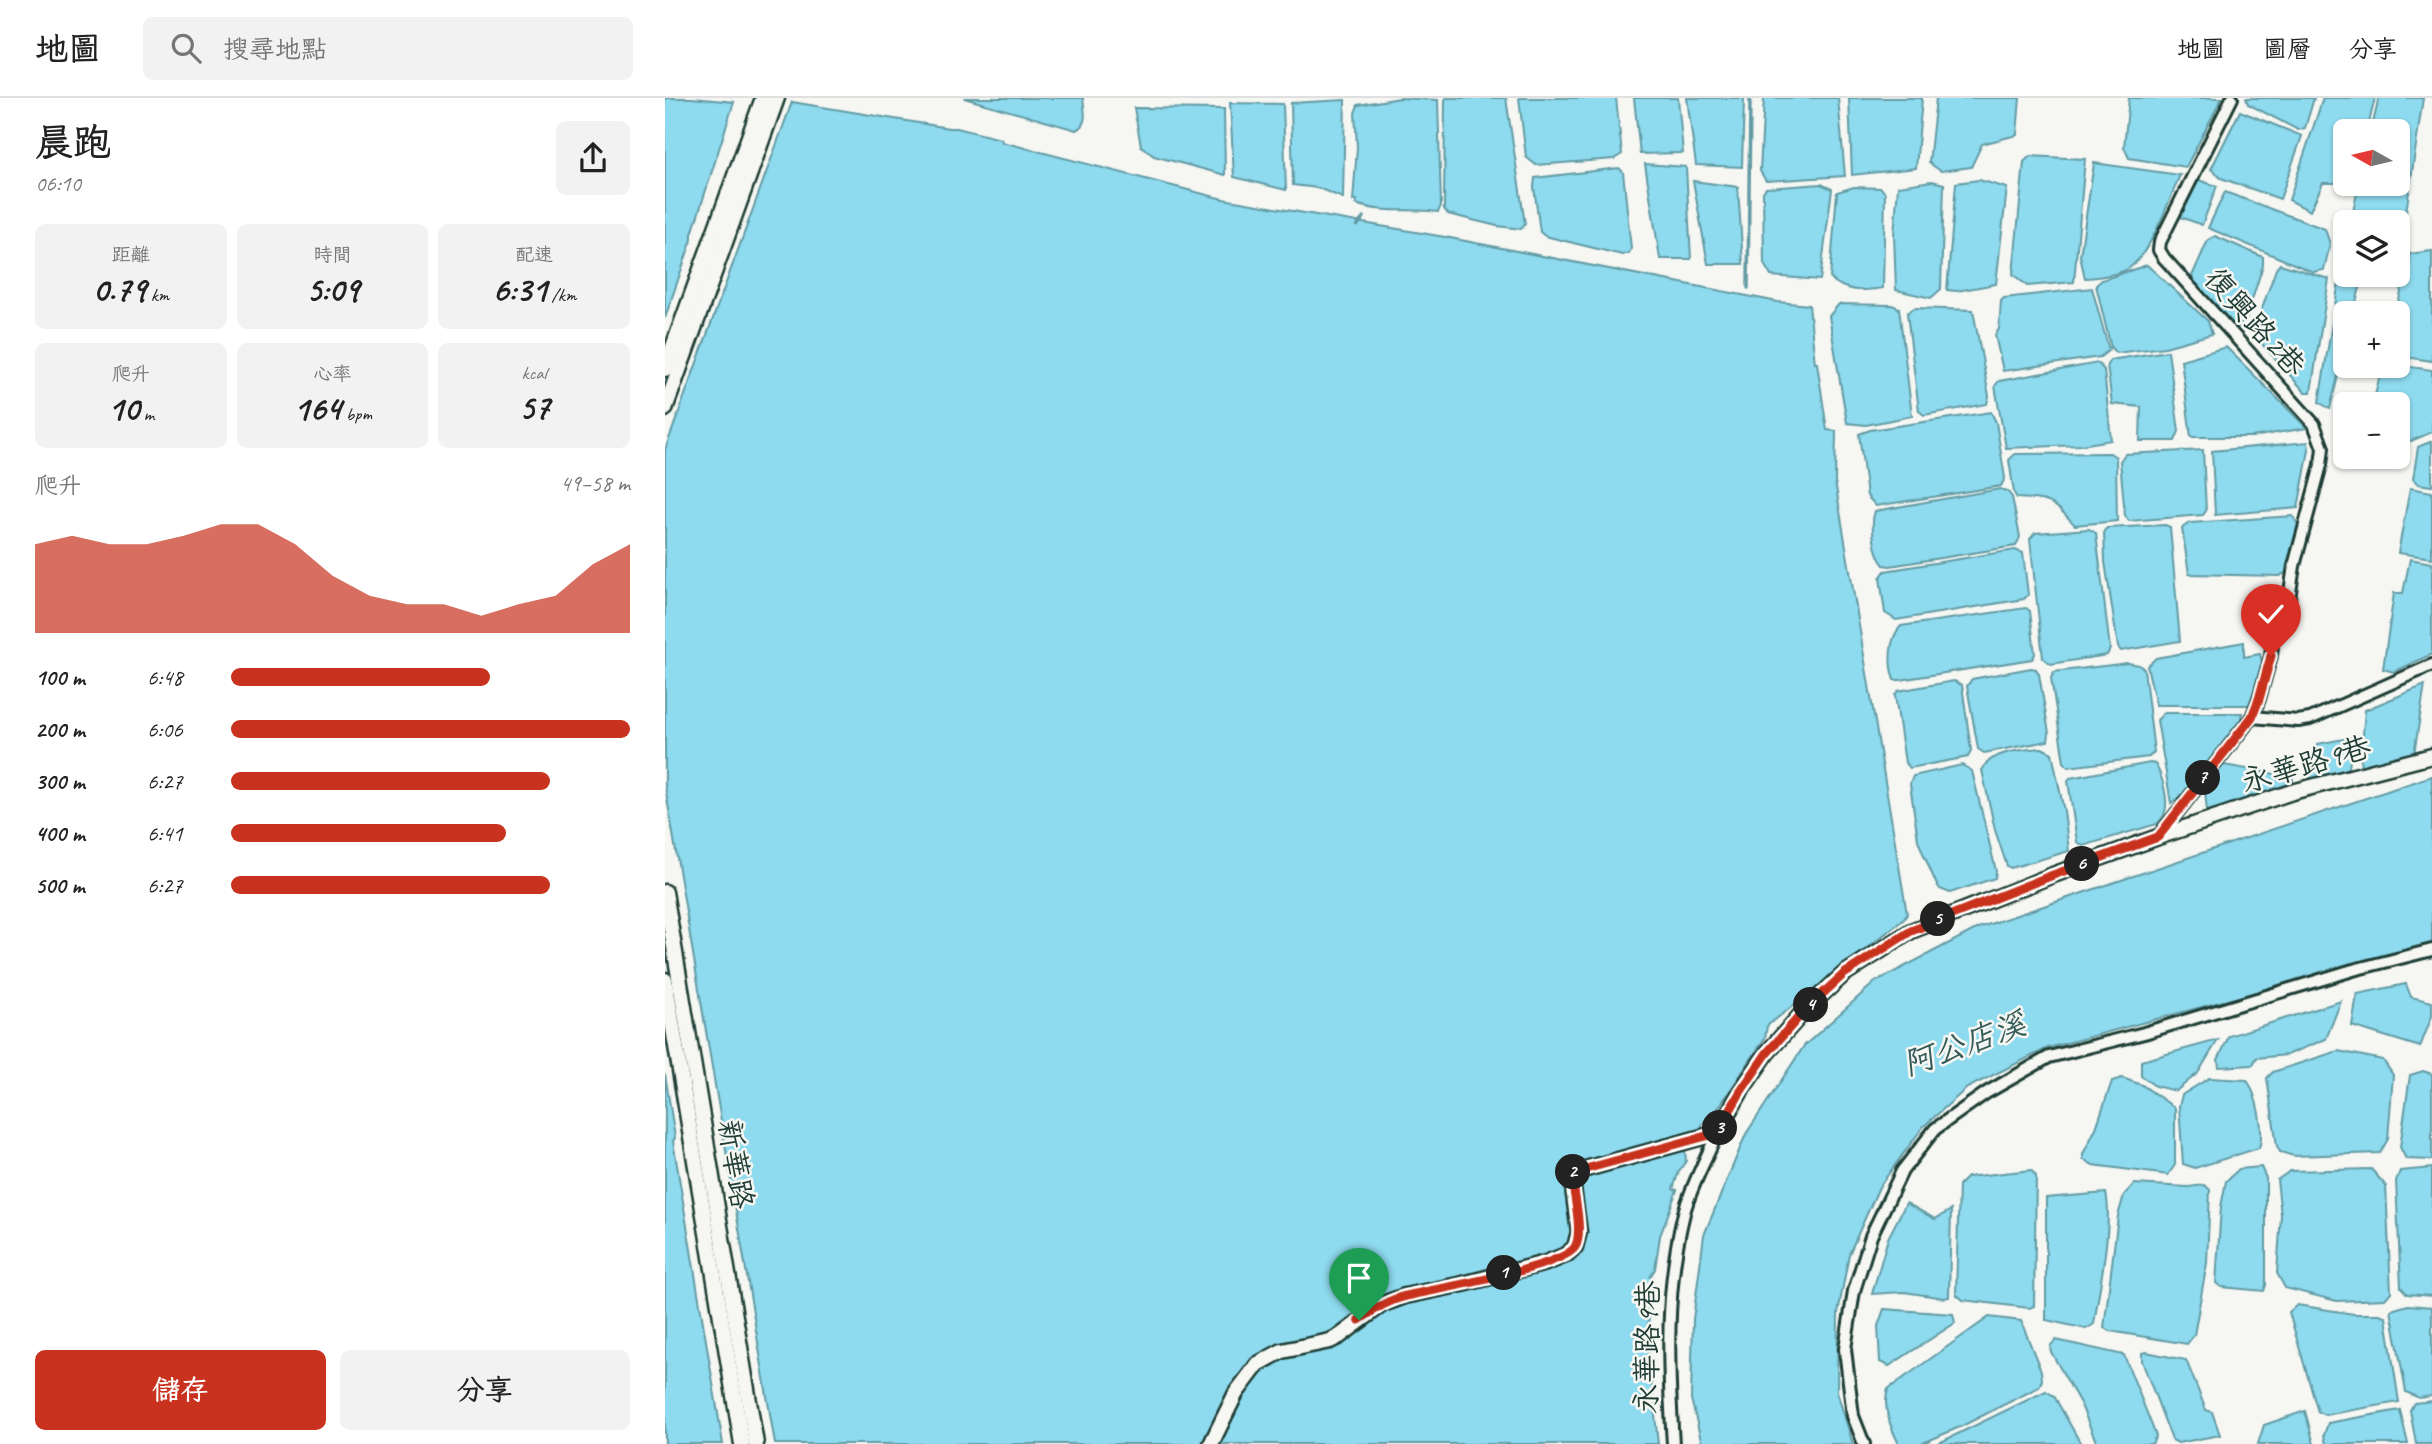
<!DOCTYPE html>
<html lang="zh-TW">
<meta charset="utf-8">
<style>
body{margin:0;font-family:Caveat,"LXGW WenKai TC",sans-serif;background:#f2f2f2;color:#222;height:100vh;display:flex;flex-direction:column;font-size:26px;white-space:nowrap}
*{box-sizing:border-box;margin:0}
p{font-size:23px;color:#767676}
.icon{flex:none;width:38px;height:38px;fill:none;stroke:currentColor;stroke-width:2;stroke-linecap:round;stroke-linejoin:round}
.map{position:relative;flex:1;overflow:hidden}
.details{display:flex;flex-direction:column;background:#fff;width:665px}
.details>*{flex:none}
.needle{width:46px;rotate:278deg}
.tools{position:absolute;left:1668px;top:21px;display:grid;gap:14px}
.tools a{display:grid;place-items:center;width:77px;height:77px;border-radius:10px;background:#fff;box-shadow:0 2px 5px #0004;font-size:35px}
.pin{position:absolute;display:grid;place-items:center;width:60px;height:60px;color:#fff;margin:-72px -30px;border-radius:50% 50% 50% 0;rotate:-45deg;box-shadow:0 0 7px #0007}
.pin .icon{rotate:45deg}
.km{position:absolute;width:35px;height:35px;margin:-18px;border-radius:50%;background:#222;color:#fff;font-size:19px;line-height:35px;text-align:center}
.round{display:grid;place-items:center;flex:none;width:74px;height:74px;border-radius:10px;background:#f2f2f2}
.headline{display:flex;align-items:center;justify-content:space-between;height:119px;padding:0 35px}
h1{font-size:38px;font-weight:700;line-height:52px}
.metrics{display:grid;grid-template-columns:repeat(3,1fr);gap:10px;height:119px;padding:7px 35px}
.metrics div{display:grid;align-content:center;border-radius:10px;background:#f2f2f2;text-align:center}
.metrics b{font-size:35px;font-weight:700}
.metrics small{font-size:19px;font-weight:400}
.metrics p{font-size:19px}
.chart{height:196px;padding:14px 35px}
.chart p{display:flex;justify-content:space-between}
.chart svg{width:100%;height:126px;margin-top:7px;fill:#c8321e;opacity:.7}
.button{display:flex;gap:14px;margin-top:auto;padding:14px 35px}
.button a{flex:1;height:80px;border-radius:10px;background:#c8321e;color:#fff;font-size:28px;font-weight:700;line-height:80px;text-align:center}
.button a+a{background:#f2f2f2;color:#222}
ul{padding:0 35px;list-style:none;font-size:23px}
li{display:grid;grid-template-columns:112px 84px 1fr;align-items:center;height:52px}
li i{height:18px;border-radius:9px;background:#c8321e}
header{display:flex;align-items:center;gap:42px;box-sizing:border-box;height:98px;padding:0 35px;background:#fff;border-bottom:2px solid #e0e0e0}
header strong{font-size:33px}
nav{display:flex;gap:38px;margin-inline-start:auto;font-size:24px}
.search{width:490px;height:63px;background:#f2f2f2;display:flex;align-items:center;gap:18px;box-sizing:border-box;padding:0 24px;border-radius:10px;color:#767676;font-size:26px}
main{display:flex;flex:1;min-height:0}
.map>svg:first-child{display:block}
.water{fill:#8edaee;stroke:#629ba4;stroke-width:2}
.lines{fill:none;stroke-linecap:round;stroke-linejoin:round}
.stream{stroke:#629ba4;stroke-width:3.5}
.minor-casing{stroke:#1f3d34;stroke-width:16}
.tertiary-casing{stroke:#1f3d34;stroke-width:19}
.minor{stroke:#f6f6f2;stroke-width:10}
.tertiary{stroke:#f6f6f2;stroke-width:14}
.route-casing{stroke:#fff;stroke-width:14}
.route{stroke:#c8321e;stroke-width:9}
.labels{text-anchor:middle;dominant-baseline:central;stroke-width:5;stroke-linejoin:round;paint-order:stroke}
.street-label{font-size:30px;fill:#1f3d34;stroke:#f6f6f2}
.water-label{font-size:32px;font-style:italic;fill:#355c59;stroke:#f6f6f2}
</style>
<header>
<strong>地圖</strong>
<div class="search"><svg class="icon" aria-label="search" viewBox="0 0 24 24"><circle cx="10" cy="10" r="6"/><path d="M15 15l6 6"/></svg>搜尋地點</div>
<nav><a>地圖</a><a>圖層</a><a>分享</a></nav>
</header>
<main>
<section class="details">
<div class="headline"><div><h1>晨跑</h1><p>06:10</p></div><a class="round"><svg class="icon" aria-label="share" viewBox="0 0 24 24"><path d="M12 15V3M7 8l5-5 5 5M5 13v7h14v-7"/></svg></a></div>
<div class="metrics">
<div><p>距離</p><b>0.79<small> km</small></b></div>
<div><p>時間</p><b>5:09</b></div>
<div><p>配速</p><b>6:31<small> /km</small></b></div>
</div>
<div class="metrics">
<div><p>爬升</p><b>10<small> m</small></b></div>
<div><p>心率</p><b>164<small> bpm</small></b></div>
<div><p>kcal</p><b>57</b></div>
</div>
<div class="chart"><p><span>爬升</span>49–58 m</p>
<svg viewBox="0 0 160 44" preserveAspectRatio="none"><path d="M0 44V13L10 10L20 13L30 13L40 10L50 6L60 6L70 13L80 24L90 31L100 34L110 34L120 38L130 34L140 31L150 20L160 13V44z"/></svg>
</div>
<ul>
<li><b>100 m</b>6:48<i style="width:65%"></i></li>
<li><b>200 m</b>6:06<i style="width:100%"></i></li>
<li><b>300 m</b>6:27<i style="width:80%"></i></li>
<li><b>400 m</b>6:41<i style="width:69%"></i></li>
<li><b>500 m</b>6:27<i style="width:80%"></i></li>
</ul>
<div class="button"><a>儲存</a><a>分享</a></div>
</section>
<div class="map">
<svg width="1767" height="1346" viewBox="0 0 1767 1346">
<rect width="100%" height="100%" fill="#f6f6f2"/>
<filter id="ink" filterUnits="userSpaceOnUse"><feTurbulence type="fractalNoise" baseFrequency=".0143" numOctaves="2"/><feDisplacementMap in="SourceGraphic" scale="14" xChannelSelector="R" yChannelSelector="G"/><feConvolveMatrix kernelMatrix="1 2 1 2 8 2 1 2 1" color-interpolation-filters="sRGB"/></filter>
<g filter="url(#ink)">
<g class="water">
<polygon points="0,0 27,0 69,4 27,136 27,141 0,220"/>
<path d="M299,0H418C419,12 424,26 411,32Z"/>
<path d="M735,0L773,2L776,108L773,114C746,110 717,116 691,106L692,102L688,103L692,49L690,15L693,7Z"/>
<polygon points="780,0 841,0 860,126 856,131 832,128 783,116 779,111"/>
<polygon points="854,0 951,0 957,56 949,61 871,67 861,59"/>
<polygon points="969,0 1013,0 1018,55 975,56"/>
<polygon points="1022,0 1079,0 1077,69 1031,67"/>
<polygon points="1099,0 1173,0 1180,78 1101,83 1095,73"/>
<polygon points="1184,0 1257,0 1251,70 1187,77"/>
<polygon points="1271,0 1355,0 1352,37 1317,46 1306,69 1276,73 1264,65"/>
<polygon points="1464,0 1557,0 1521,69 1464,60 1459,49"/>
<polygon points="1581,0 1649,0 1640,30 1633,32 1583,6"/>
<polygon points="1658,0 1710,0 1702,33 1680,33 1680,85 1658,85 1645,113 1624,102"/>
<polygon points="1714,0 1758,0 1739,128 1733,129 1732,124 1697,124 1687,118 1694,86 1732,86 1732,33 1706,33"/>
<polygon points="680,2 678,100 653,90 628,87 626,5"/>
<polygon points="127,4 284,30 292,30 336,41 337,44 558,101 780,139 1113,204 1144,207 1150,265 1152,265 1162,332 1171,333 1170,383 1242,816 1239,821 1102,928 1100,940 1048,1018 1042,1020 1020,1052 1021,1063 1014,1073 1008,1091 1012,1092 995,1138 990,1171 985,1179 988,1181 982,1239 993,1346 110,1346 0,688 0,352"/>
<polygon points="565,5 618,6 621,92 569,79"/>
<polygon points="469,10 559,11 560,77 489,58 476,48"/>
<polygon points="1575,13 1637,38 1615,101 1556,80 1546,71"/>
<polygon points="1365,58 1420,61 1409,184 1362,188 1348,176 1359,64"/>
<path d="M1429,65L1515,77C1504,102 1486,155 1464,170C1456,176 1430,180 1420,180L1415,158Z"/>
<polygon points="980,66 1021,69 1026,161 995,161"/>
<polygon points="954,70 958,74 966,151 964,155 957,157 880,138 875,134 869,89 870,80"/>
<polygon points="1530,81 1552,88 1537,127 1513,118"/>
<polygon points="1314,82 1342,90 1331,186 1292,193 1282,192 1291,85"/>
<polygon points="1028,83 1073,89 1078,166 1043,166"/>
<polygon points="1267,83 1279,86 1276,191 1266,200 1231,192 1229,136 1233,88"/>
<polygon points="1156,86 1167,91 1155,182 1106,178 1099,166 1098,94 1101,90"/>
<path d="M1189,89L1216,90L1220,95L1218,190C1197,193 1181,195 1165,180L1172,94Z"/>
<polygon points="1560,94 1660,131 1665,146 1659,172 1648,174 1543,130"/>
<polygon points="1550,138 1598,159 1598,167 1581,221 1572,230 1530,188 1527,178 1543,142"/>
<polygon points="1767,153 1767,263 1733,258 1731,215 1745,156"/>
<polygon points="1615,166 1664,181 1646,294 1640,294 1588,236 1611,171"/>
<polygon points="1482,167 1543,223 1547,236 1500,249 1451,255 1446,250 1431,187 1437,182"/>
<polygon points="1692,177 1696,186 1688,215 1680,215 1680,249 1665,311 1654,304 1673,189 1678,179"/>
<polygon points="1427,190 1444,252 1435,259 1338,273 1330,237 1334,231 1336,203 1339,200"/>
<polygon points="1174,206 1227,207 1234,210 1247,318 1201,327 1182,325 1164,218"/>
<polygon points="1249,210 1308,212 1324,298 1322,306 1259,317 1254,313 1242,215"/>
<polygon points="1561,249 1642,330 1587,339 1526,339 1516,262"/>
<polygon points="1503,253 1514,333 1510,343 1475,343 1476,309 1447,306 1442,267 1445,262"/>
<polygon points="1433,265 1439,272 1446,342 1416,347 1341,350 1330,288 1334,283"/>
<polygon points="1732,267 1767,272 1767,334 1746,343 1733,341 1732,306 1708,306 1717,268"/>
<polygon points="1326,314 1331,324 1340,380 1336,388 1211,408 1202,398 1194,336 1205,332"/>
<polygon points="1767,343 1767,388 1753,386 1748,381 1753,349"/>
<polygon points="1643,344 1644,352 1633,410 1550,417 1547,353"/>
<polygon points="1538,352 1541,413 1538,417 1464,423 1460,418 1455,363 1460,356"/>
<path d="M1445,355L1451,359L1452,423L1410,427C1386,402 1387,402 1352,400L1349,395L1344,362L1350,356Z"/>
<polygon points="1745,390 1767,394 1767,460 1733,455"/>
<path d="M1335,391L1343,394L1347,399L1355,439L1351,448L1225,468L1219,467C1209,456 1205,427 1210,413Z"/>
<polygon points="1628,418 1635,430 1623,474 1614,478 1524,476 1517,430 1525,425"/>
<polygon points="1500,427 1505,429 1515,543 1456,553 1453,549 1440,464 1439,433 1442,430"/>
<polygon points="1424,431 1431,435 1445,551 1442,557 1386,566 1378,560 1365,441 1370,435"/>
<polygon points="1350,452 1358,455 1363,497 1359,501 1231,522 1220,515 1215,480 1220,473"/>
<polygon points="1745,461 1767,465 1767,556 1729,574 1718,571 1729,495 1738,495"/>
<path d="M1361,510L1365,513L1370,556L1367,561L1235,582H1229C1223,566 1224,540 1236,528Z"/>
<polygon points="1579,544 1579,559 1595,556 1598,567 1584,607 1491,607 1482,568 1491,560"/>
<polygon points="1463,565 1474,567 1479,571 1489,654 1484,659 1403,669 1399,664 1386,580 1389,574"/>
<polygon points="1366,570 1371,571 1374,576 1384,635 1383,643 1319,655 1313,651 1302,588 1307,581"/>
<polygon points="1289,583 1297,587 1306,652 1303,659 1245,670 1240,665 1230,597 1233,593"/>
<polygon points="1760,587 1749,656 1695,671 1700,612"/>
<polygon points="1499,615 1577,615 1574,628 1553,657 1538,670 1517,698 1506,705 1492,622"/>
<polygon points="1689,639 1683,675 1643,685 1652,646"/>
<path d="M1377,650L1387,655L1399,713L1404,753L1346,770L1342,768L1330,732L1317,672C1325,653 1358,652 1377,650Z"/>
<path d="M1485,665L1490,666C1497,677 1505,704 1499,717C1498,721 1494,723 1492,726L1418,748L1412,744L1403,683L1405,680Z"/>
<polygon points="1297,667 1307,673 1331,773 1330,780 1285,795 1275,791 1271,785 1258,755 1253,742 1245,686 1248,678"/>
<polygon points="1559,667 1628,679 1627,694 1542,713 1539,684"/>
<polygon points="1767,678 1767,853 1671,873 1383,950 1302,990 1258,1029 1214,1089 1184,1156 1173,1215 1172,1294 1188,1346 1037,1346 1026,1301 1028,1221 1039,1137 1081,1036 1139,948 1210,884 1313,830"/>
<polygon points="1741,886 1746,899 1767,904 1767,918 1755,949 1687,928 1692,896"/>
<polygon points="1676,903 1661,941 1622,957 1591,960 1588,967 1554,969 1553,962 1564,938"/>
<polygon points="1553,942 1533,975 1511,993 1490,988 1476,978 1476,963"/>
<polygon points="1673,953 1718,962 1728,977 1723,1041 1715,1055 1629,1058 1615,1054 1612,1048 1602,980 1608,974"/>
<polygon points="1758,973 1767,976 1767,1062 1741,1061 1735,1049 1745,977"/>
<polygon points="0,976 10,1040 8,1043 58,1346 0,1346"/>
<polygon points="1457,980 1477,987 1510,1010 1510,1067 1503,1077 1428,1067 1418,1061 1418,1056 1431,1030 1447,983"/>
<path d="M1544,980L1582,982C1592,997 1600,1034 1594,1050L1530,1070L1518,1066L1514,1008L1517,997Z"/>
<polygon points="1596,1069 1601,1080 1601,1187 1599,1193 1556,1189 1551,1185 1556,1109 1561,1083 1574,1071"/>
<polygon points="1767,1070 1767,1198 1742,1196 1736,1189 1731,1083 1735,1073"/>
<polygon points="1706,1071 1721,1088 1726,1194 1720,1201 1672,1203 1620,1190 1612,1175 1616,1117 1612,1082 1625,1073"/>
<polygon points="1366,1072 1371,1078 1369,1208 1364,1210 1298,1202 1291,1196 1294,1087 1302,1079"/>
<polygon points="1469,1086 1523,1089 1540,1087 1545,1092 1542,1165 1529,1237 1522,1246 1445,1233 1439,1230 1453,1118 1459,1097"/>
<path d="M1441,1095C1448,1126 1434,1192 1429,1226L1421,1231L1381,1222V1100Z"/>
<polygon points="1241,1105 1270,1121 1286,1112 1284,1199 1279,1200 1239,1194 1207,1196 1223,1140"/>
<polygon points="1632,1207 1689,1216 1715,1216 1721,1219 1734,1304 1660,1317 1653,1314 1624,1214"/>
<polygon points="1743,1207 1767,1209 1767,1298 1754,1300 1741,1294 1726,1212"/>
<polygon points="1219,1211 1288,1216 1290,1225 1224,1268 1215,1264 1213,1228"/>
<path d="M1324,1219L1356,1223L1376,1273L1377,1282L1374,1289L1297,1328L1256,1346H1234C1226,1330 1217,1310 1223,1291Z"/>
<polygon points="1391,1242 1459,1257 1491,1338 1487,1346 1432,1346 1416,1307 1386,1254 1385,1248"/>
<polygon points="1481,1254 1521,1262 1541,1312 1547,1314 1555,1337 1513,1345 1507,1342 1477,1263 1477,1255"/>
<polygon points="1381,1293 1389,1298 1416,1346 1272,1346"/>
<polygon points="1767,1303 1767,1346 1751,1346 1745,1312 1749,1305"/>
<polygon points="1735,1312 1743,1346 1661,1346 1659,1337 1663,1325"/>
<polygon points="1640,1313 1649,1346 1593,1346 1599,1327"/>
</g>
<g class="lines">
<g class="stream">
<polyline points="692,128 699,119"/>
<polyline points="1083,190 1085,0"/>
</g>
<g class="minor-casing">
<g id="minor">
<polyline points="1587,619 1633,623 1645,621 1767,567"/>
<polyline points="1493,739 1587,619 1594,601 1606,558 1608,539 1616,527 1623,507 1629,468 1656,367 1658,350 1649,326 1499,160 1494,152 1495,144 1567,0"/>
<path d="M1008,1346C1003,1268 1000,1191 1019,1115C1026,1088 1042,1060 1052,1035"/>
<polyline points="1199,1346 1188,1318 1180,1251 1189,1193 1206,1138 1237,1073 1270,1031 1321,995 1384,959 1479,935 1688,872 1767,852"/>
</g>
</g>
<g class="tertiary-casing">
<g id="tertiary">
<polyline points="0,271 98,0"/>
<polyline points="0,311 112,0"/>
<polyline points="0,794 91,1346"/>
<polyline points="0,882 77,1346"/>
<polyline points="546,1346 571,1295 593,1266 617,1253 665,1243 675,1238 718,1206 740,1198 798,1186 881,1165 901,1157 910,1149 914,1134 906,1075 1052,1035 1076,993 1102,955 1141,911 1179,876 1246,833 1388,777 1493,739 1627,694 1767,658"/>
</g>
</g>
<use href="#minor" class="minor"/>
<use href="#tertiary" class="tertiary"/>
</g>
</g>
<g class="lines" filter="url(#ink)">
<g class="route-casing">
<path id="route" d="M694,1222C709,1212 723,1202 741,1198C770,1191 897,1170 910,1149C919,1135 908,1092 906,1075L1052,1035L1076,993L1102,955L1141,911L1179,876L1246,833L1388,777L1493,739L1587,619L1594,601L1606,558"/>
</g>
<use href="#route" class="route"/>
</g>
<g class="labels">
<g class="street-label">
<text transform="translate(1590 224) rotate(48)">復興路2巷</text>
<text transform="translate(1641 666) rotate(-16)">永華路9巷</text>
<text transform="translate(71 1066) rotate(81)">新華路</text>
<text transform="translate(982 1249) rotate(-89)">永華路9巷</text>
</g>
<g class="water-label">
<text transform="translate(1299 946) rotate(-20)">阿公店溪</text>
</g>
</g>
</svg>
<div class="tools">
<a><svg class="needle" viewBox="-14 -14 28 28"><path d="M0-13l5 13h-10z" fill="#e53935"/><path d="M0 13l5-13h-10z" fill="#767676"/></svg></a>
<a><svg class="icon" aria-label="layers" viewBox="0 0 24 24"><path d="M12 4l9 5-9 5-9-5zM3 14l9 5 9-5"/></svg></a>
<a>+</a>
<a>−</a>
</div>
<div class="pin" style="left:694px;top:1222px;background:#1e9e55"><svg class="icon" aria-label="arrive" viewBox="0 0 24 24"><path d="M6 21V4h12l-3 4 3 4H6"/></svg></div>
<div class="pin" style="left:1606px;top:558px;background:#d93025"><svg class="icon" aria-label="check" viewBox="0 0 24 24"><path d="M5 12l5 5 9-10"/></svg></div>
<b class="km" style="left:839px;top:1175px">1</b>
<b class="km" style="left:908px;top:1074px">2</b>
<b class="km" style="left:1055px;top:1030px">3</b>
<b class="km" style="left:1146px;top:907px">4</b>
<b class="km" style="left:1273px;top:821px">5</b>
<b class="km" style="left:1417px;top:766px">6</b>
<b class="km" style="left:1538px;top:680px">7</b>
</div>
</main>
